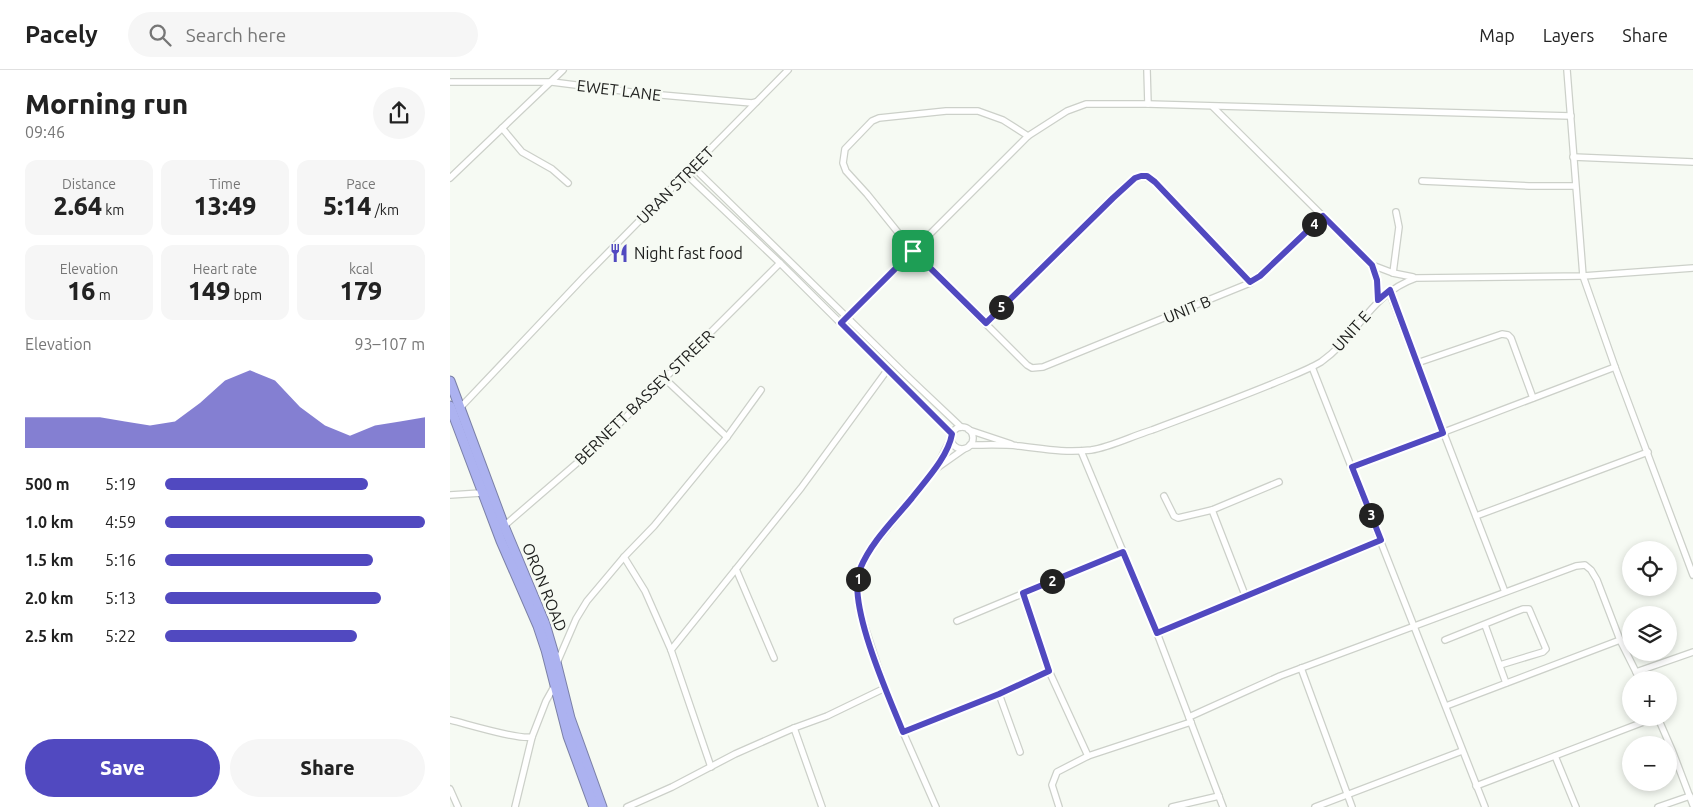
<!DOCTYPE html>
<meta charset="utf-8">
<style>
body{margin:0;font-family:Ubuntu,sans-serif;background:#f6f6f6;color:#222;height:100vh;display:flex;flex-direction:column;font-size:19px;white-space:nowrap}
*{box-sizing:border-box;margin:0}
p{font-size:16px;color:#767676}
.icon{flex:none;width:28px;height:28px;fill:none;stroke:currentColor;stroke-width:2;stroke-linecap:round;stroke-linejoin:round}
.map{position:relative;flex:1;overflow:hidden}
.panel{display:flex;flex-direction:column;background:#fff;width:450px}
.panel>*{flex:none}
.controls{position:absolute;left:1172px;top:471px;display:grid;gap:10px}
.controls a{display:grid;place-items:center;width:55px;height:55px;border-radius:50%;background:#fff;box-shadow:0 2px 8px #0003;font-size:25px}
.pin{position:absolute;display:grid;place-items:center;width:42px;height:42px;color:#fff;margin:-21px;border-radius:10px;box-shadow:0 2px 8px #0006}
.km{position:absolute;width:25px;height:25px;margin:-12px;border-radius:50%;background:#222;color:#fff;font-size:14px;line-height:25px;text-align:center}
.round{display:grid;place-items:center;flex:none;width:52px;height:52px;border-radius:26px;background:#f6f6f6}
.headline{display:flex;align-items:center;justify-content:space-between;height:85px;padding:0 25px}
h1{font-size:28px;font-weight:800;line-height:38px}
.figures{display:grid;grid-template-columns:repeat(3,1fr);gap:8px;height:85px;padding:5px 25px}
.figures div{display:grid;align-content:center;border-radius:12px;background:#f6f6f6;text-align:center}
.figures b{font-size:25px;font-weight:800}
.figures small{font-size:14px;font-weight:400}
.figures p{font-size:14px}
.chart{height:140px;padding:10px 25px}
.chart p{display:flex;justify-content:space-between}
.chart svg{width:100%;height:90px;margin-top:5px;fill:#5149c0;opacity:.7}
.primary-button{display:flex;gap:10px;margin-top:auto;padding:10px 25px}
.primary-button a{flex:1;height:58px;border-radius:30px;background:#5149c0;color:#fff;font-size:20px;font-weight:800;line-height:58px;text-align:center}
.primary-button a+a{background:#f6f6f6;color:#222}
ul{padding:0 25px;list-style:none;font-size:16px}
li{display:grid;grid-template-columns:80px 60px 1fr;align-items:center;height:38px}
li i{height:12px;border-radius:6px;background:#5149c0}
header{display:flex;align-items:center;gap:30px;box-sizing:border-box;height:70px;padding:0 25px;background:#fff;border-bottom:1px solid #e0e0e0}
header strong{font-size:24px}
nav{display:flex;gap:28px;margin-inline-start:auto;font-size:18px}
.search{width:350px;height:45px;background:#f6f6f6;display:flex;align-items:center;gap:12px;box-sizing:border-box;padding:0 18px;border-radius:28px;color:#767676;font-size:19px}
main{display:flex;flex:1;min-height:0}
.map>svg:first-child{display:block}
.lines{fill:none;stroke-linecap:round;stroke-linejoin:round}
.minor-casing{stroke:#ccd0c9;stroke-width:8}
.highway-casing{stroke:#7b80a7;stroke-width:11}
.minor{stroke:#fff;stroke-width:5.5}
.highway{stroke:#acb2f0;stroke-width:9}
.route-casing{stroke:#fff;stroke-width:10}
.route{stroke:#5149c0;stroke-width:6}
.labels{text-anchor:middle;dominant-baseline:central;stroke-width:5;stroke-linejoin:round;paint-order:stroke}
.street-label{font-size:16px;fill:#212220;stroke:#f6faf3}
.poi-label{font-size:16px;fill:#212220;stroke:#f6faf3;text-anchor:start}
</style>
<header>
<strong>Pacely</strong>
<div class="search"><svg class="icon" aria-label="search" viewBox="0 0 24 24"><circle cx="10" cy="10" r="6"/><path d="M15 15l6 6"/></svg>Search here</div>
<nav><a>Map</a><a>Layers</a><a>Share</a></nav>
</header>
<main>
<section class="panel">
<div class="headline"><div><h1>Morning run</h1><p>09:46</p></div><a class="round"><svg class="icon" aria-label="share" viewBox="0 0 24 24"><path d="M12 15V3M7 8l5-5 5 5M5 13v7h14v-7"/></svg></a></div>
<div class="figures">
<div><p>Distance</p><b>2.64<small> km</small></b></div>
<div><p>Time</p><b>13:49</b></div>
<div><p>Pace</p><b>5:14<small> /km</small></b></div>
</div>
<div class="figures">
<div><p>Elevation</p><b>16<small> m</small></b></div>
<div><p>Heart rate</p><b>149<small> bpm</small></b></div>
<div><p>kcal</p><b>179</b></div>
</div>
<div class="chart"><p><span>Elevation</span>93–107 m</p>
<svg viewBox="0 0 160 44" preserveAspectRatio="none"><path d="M0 44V29L10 29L20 29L30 29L40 31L50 33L60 31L70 22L80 11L90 6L100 11L110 24L120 33L130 38L140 33L150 31L160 29V44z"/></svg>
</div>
<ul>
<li><b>500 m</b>5:19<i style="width:78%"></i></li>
<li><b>1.0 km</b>4:59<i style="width:100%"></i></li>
<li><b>1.5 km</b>5:16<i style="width:80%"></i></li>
<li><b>2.0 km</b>5:13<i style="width:83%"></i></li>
<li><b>2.5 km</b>5:22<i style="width:74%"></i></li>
</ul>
<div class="primary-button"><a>Save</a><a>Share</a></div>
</section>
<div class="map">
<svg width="1243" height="737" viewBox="0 0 1243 737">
<rect width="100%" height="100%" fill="#f6faf3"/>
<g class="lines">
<g class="minor-casing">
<g id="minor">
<polyline points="697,0 698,34"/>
<polyline points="1117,0 1133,206 1165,297 1243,505"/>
<polyline points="0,12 102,12 189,23 302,33 306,32"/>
<polyline points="763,37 922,195 943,203 963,207"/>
<polyline points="52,58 72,82 102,99 118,113"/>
<polyline points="578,66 553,50 528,41 496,41 429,48 422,51 395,79 393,93 396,101 417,124 463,181 577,295 582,298 593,297 800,213 809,206 873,146"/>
<polyline points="1123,87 1243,92"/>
<polyline points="243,97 456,305 511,357"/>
<polyline points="236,104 330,193 502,364"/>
<polyline points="0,108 113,0"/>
<polyline points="972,111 1079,116 1125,116"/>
<polyline points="922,195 927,210 928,230"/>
<polyline points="943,203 949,157 946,142"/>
<polyline points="939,221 1055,522"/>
<polyline points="391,253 578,66 617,41 636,34 698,34 1121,46"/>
<path d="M536,253L663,128C677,115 686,98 705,112L800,213"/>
<polyline points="967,293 1052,264 1058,265 1061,268 1083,328"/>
<polyline points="862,297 1035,737"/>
<polyline points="215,309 277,367"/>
<polyline points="9,339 134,207 338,0"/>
<circle cx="512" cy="368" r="11"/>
<polyline points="519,360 561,374"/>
<path d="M520,375C536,375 553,374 569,376C595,379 614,383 641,380C661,377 682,366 702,360C742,345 783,330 822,314C838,307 856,301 871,292C908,266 920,224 966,208L1133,206L1243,198"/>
<polyline points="631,381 707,563 773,737"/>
<polyline points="902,397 1165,297"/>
<polyline points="487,398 514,379"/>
<polyline points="0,425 31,423"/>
<polyline points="714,426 724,446 728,448 762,440 829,412"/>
<polyline points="762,440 795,525"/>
<polyline points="1026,446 1198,382"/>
<polyline points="54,456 149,374 330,193"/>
<polyline points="174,487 195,521 221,580"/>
<polyline points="286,499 324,588"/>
<polyline points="573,523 599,601 638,686"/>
<polyline points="507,551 673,482"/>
<polyline points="1035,555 1056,613"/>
<polyline points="707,563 931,470"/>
<polyline points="995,570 1065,542 1073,539 1079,539 1096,579 1093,582 1050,595"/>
<polyline points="107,593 126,549 137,531 174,487 204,456 277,367 311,320"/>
<polyline points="851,598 902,737"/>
<polyline points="1186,602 1243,582"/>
<polyline points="549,624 570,682"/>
<polyline points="996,636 1170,570"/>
<polyline points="739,647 830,606 1126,496 1135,495 1141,500 1147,510 1170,570 1190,610"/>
<polyline points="1208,648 1222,680 1243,735"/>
<path d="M0,650C17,654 68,670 82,667L96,631L105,615"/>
<polyline points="344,658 377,646 435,618"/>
<polyline points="453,662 549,624 599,601"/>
<polyline points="1105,686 1126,737"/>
<polyline points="261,697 221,580 351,418 438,299"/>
<polyline points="1026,716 1204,648"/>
<polyline points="0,719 8,737"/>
<polyline points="65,737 82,667"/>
<polyline points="177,737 222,717 285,684 344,658 372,737"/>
<polyline points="486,737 453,662 435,618 409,539 407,519 410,499 419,481 485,400 501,368"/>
<polyline points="609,737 602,715 607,702 638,686 741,652"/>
<polyline points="722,737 769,726"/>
<polyline points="865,737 1012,681"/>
<polyline points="1208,737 1240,726"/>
</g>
</g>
<g class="highway-casing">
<g id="highway">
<polyline points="0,311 54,456 95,554 105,588 120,648 152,737"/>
<polyline points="0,336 51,471 88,556 96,580 118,666 144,737"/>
</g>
</g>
<use href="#minor" class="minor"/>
<use href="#highway" class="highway"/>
</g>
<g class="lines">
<g class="route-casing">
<path id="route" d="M691,106H697L705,112L800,212L810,206L873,146L922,195L927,210L928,230L940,220L993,363L902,397L931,470L707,563L673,482L573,523L599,601L549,624L453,662C439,627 396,533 410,499C421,472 444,450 462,428C476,410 498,387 502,364L391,253L463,181L536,253L663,128L685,108Z"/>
</g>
<use href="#route" class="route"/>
</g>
<defs>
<g id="restaurant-bare" transform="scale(1.5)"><path d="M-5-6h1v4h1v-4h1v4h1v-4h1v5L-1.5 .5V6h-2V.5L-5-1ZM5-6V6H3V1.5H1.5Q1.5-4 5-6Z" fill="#5149c0" stroke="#f6faf3" stroke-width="2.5" paint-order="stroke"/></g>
</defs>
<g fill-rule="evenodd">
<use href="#restaurant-bare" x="169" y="183"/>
</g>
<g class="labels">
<g class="street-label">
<text transform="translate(169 20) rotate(7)">EWET LANE</text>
<text transform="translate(225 115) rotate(-45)">URAN STREET</text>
<text transform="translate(737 239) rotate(-22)">UNIT B</text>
<text transform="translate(901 261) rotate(-48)">UNIT E</text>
<text transform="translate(194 327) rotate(-44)">BERNETT BASSEY STREER</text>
<text transform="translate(95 517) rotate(68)">ORON ROAD</text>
</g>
<g class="poi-label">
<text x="184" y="183">Night fast food</text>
</g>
</g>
</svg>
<div class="controls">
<a><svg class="icon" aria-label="locate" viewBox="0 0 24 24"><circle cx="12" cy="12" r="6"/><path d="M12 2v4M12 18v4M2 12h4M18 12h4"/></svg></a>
<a><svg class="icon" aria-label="layers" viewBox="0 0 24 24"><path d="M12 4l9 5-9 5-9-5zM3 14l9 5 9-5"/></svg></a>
<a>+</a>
<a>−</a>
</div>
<div class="pin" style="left:463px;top:181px;background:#1e9e55"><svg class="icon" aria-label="arrive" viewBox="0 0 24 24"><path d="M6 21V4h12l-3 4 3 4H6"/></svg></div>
<b class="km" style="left:408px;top:509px">1</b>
<b class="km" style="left:602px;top:511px">2</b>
<b class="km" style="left:921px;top:445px">3</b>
<b class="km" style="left:864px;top:154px">4</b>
<b class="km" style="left:551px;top:237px">5</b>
</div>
</main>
